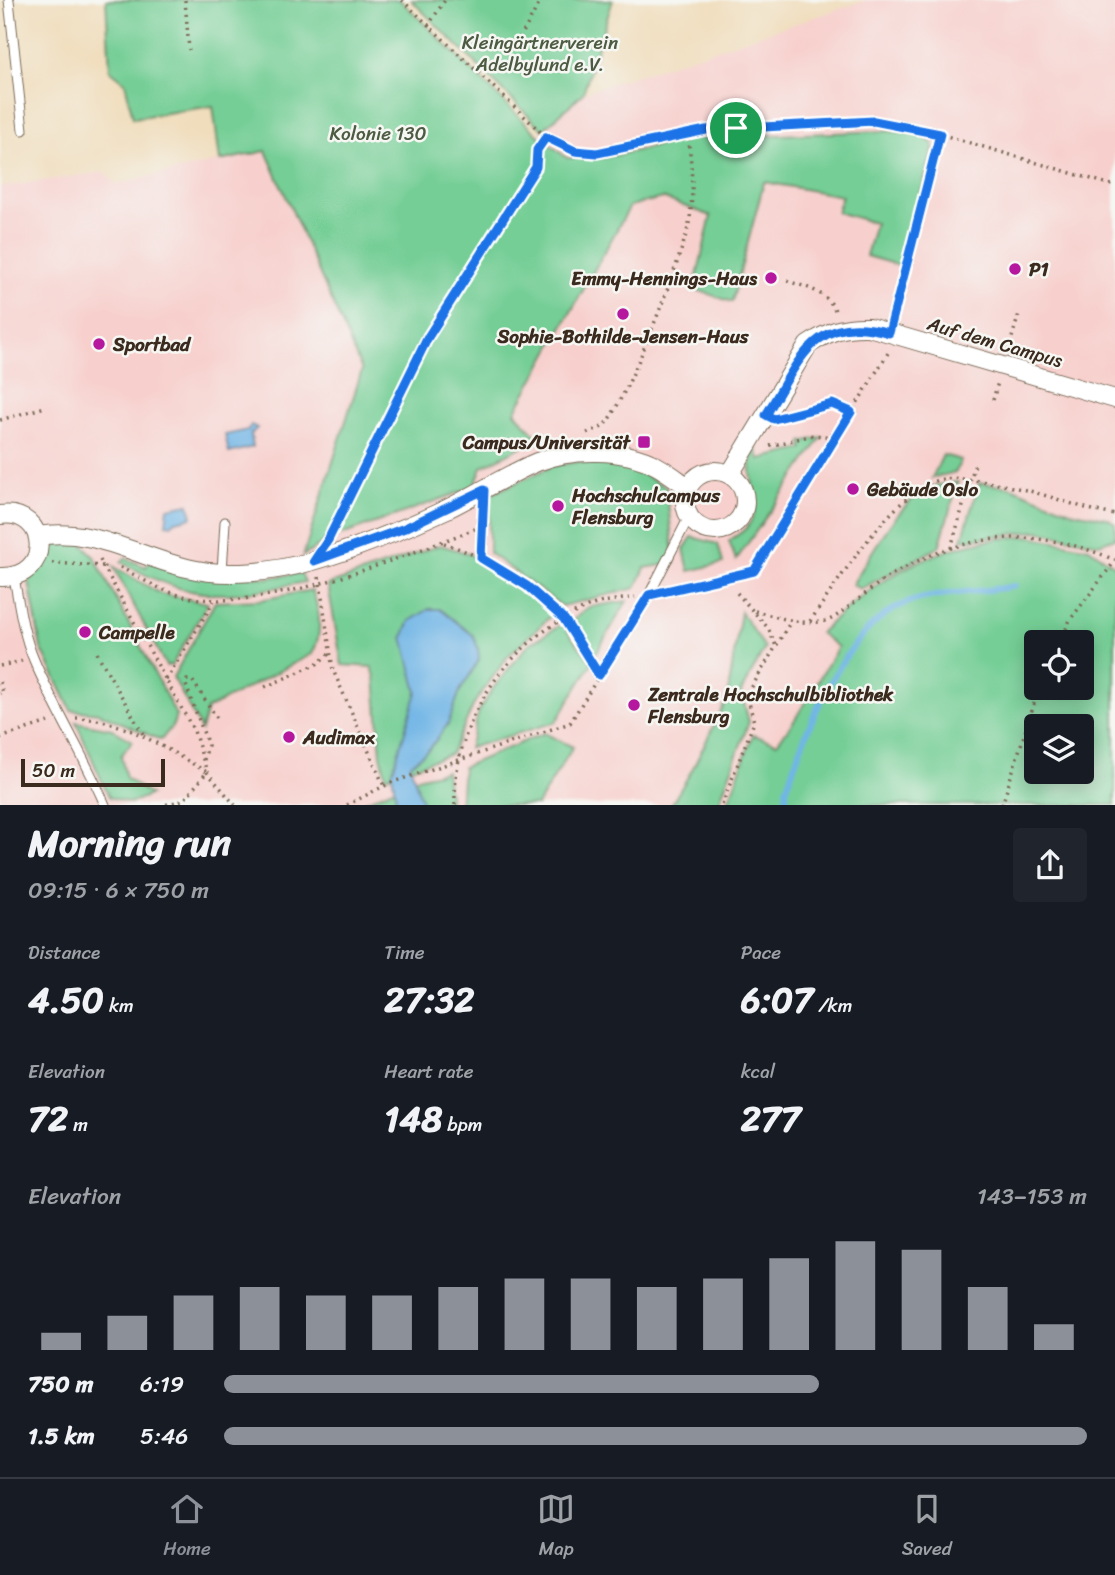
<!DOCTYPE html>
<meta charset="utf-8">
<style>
body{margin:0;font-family:Sriracha,sans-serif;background:#20242c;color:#f1f3f6;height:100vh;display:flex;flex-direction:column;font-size:26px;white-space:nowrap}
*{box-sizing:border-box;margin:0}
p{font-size:23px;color:#9ea1a6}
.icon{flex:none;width:38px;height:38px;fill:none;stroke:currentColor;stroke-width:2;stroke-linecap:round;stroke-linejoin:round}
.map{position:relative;height:805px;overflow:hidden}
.panel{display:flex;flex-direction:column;background:#171b24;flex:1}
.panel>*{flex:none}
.fabs{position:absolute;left:1024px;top:630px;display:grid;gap:14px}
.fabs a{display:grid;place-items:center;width:70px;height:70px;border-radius:7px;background:#171b24;box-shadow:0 4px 18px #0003;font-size:35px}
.scale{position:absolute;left:21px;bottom:18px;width:144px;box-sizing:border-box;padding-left:7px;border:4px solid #3b2a1e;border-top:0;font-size:19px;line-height:24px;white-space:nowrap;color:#3b2a1e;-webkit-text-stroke:5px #f6f6f2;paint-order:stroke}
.pin{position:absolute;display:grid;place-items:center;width:60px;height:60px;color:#fff;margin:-30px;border:4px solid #fff;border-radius:50%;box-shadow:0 2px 7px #0007}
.round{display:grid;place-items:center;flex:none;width:74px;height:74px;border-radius:7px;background:#20242c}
.summary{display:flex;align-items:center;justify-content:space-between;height:119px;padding:0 28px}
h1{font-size:38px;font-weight:700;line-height:52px}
.stats{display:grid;grid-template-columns:repeat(3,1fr);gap:10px;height:119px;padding:7px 28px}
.stats div{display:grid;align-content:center}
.stats b{font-size:35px;font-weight:700}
.stats small{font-size:19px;font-weight:400}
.stats p{font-size:19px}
.chart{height:196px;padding:14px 28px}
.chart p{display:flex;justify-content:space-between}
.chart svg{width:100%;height:126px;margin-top:7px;stroke:#8c9099;stroke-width:6}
ul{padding:0 28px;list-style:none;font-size:23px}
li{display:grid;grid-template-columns:112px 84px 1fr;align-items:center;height:52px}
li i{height:18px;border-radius:9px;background:#8c9099}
.dock{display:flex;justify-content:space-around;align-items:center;height:98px;border-top:2px solid #363941;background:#171b24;font-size:19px;color:#9ea1a6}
.dock a{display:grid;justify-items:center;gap:4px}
.dock .on{color:#8c9099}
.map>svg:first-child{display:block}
.built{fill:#f7d0cd;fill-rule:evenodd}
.green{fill:#74ce95;stroke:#587c5a;stroke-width:2;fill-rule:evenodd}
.water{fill:#71b5e6;stroke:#567082;stroke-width:2}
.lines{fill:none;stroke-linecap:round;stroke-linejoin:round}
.stream{stroke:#71b5e6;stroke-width:6}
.lane-casing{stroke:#7a6955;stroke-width:11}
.street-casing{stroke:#7a6955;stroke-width:20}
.path{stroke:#7a6955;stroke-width:3.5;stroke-dasharray:2 5;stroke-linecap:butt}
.lane{stroke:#fff;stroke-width:9}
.street{stroke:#fff;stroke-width:18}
.route-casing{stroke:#fff;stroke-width:14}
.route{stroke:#1a73e8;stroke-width:9}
.poi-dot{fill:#b5179e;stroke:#f6f6f2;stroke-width:2.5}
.labels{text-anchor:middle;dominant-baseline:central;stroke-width:5;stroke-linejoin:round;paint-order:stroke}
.park-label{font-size:19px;fill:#4c5b42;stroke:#f6f6f2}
.poi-label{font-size:19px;font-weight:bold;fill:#3b2a1e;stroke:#f6f6f2;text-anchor:start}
.street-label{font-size:19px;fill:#3b2a1e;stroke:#f6f6f2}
</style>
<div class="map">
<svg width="1115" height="805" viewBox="0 0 1115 805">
<rect width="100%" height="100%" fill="#f6f6f2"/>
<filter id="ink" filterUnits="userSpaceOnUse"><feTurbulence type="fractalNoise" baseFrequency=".0143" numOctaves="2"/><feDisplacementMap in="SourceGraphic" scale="14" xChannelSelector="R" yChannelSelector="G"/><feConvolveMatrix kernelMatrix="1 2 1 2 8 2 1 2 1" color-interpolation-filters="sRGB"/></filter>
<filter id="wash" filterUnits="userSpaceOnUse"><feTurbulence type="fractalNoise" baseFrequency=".00686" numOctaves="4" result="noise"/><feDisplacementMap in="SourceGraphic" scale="28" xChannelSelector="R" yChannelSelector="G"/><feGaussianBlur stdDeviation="1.57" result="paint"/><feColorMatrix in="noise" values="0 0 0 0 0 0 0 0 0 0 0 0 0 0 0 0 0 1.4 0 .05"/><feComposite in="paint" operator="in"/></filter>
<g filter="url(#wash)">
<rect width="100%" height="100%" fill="#f0ddbc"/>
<path class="built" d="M867,0H1115V805H0V187L104,172L116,184L266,151L362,369L427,238L583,93ZM1036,642H1082V688H1036ZM1036,726H1082V772H1036Z"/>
<g class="green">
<polygon points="106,0 400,0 538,135 567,158 603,158 694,138 886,131 920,134 934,145 901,266 866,256 875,223 837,212 842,196 764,182 732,302 694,289 711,216 663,198 630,206 515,412 538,438 482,467 474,487 328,540 303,556 362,370 266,151 220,161 213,106 133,118 125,82 110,70"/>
<polygon points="411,0 613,0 583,93 543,130"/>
<path d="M822,437L736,560L729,541C735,536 742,533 747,527C768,501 740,475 756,447L759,459L803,449L802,442Z"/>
<polygon points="943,455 961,460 956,472 932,478"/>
<polygon points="583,461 622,463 666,487 675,563 645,568 636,588 562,606 489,553 489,495 553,466"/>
<path d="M958,482L939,547L861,589L852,585C869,558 900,499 931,487C939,484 950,483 958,482Z"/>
<polygon points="979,483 1011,487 1073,512 1107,518 1115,523 1115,538 1099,544 1037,531 962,540"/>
<path d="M1029,536L1089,548L1115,566V805H727L753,735L777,743L794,721L838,647L820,633C883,572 940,541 1029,536ZM1036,642H1082V688H1036ZM1036,726H1082V772H1036Z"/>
<polygon points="692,537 718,544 723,563 689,571 684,549"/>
<path d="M67,540L82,543L95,558L176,715L173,725L161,740L99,713L71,710L41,648L29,581C34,568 46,561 52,547Z"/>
<polygon points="440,545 467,553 515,578 552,615 508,656 475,702 451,754 386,777 381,755 375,677 372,667 342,665 328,585"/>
<path d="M125,558L146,567L149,562L267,578L301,573L305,582C224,598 196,604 121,562Z"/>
<polygon points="113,566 161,594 208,603 172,665 166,666"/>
<path d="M312,590C320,611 323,634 312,654L207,709L201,730L173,677L215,602L260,600Z"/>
<polygon points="627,601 595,655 574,619 589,607"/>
<polygon points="741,612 765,648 741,692 749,722 718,805 671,805 692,770 727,699"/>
<polygon points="562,624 592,663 556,722 469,748 479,711 494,687 528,645"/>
<polygon points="76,722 112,729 132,741 121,756 126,778 150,795 130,803 109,797"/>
<polygon points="544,733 573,747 537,805 460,805 463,767"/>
<polygon points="446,771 450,805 357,805 417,778"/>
</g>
<g class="water">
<polygon points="251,425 257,428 251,434 253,447 229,453 225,435 248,430"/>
<polygon points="189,504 192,517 176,521 171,525 166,524 168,508"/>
<polygon points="429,609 440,609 473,635 478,648 479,660 460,691 448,724 430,748 410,765 423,805 397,805 392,773 417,692 403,637 410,621"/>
</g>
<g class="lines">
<path class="stream" d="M786,805V790C805,731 844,624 909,602C943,591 981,593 1015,586"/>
</g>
</g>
<g filter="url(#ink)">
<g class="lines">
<g class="lane-casing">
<g id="lane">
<polyline points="9,0 23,130"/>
<polyline points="222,572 225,522"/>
<path d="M14,577C19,605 23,634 34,660C55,710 84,755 105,805"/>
<polyline points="649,595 689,517"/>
</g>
</g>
<g class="street-casing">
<g id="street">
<circle cx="715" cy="501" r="30"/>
<path d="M730,474L808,345C829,331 844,326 869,327L1115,399"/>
<path d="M0,515C49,508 54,579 0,577"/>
<path d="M38,536C94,527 135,556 187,568C227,578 274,572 313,561C359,548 404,529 447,509C478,494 506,475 537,462C572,448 623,448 657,466C668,472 678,480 688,487"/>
</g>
</g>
<g class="path">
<polyline points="185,0 189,50"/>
<polyline points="402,0 546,137 575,151 597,153 706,130 874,121 940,134 1115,186"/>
<polyline points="428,26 445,0"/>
<polyline points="520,38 541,0"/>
<path d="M787,281C806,287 829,292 836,313"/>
<polyline points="894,315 940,134"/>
<polyline points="1008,351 1019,314"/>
<polyline points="993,400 998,382"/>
<polyline points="785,416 832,404 851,411"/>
<polyline points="0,420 45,407"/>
<path d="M587,433C591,431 598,429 602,427C623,412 686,248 690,218C694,189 691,162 688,132"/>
<polyline points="770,446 813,435 834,437"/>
<polyline points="329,536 427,336 536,167 537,150 546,137"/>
<path d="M444,543C488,559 532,582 563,619C577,635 587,656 599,674"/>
<polyline points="951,548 975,464"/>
<polyline points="481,558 484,508"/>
<polyline points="100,560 194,731 207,772 235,805"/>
<polyline points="52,563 103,566"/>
<path d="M120,567C140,578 161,591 183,596C263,616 406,555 483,526"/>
<polyline points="319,577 333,670 384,786"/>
<polyline points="667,591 754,571 888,353"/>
<polyline points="737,593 768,628 776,646"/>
<path d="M755,611C778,617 805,627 829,620C840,616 872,587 885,579C960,532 1035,525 1115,560"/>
<path d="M810,621C838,583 895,487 943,479C961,476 998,484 1017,488C1050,495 1081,509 1115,515"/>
<polyline points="1060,642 1070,620 1115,561"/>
<polyline points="97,653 144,736"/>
<polyline points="0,666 22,661"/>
<polyline points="166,680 214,601"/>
<polyline points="0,682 3,693 0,694"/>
<polyline points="265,687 317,664 330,653"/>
<path d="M76,718C123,718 167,750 207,772L184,800L164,805"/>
<polyline points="0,738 48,722"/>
<polyline points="204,760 208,745 186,685 187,680 192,680 219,721"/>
<polyline points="347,805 390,783 570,723 642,606"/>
<path d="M455,805C452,718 512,635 593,605C606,600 622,600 635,597"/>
<polyline points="722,805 754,722 747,695 791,621"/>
<polyline points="1002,805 1039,688"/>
</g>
<use href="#lane" class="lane"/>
<use href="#street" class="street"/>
</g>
</g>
<g class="lines" filter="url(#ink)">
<g class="route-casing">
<path id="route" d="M874,121L940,134L889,333C814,311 800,360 766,415L774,419L832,404L851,412L754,571L649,595L599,675L564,619L527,586L481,558L484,490L405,528L314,561L328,540L428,337L536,167L537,150L546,137L575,151L597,153L706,130Z"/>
</g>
<use href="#route" class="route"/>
</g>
<g class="poi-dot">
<circle cx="1015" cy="269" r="7"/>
<circle cx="771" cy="278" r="7"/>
<circle cx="623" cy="314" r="7"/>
<circle cx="99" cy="344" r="7"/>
<rect x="637" y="435" width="14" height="14" rx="3.5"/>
<circle cx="853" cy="489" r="7"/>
<circle cx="558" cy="506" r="7"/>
<circle cx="85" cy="632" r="7"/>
<circle cx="634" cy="705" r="7"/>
<circle cx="289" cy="737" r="7"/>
</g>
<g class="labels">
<g class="park-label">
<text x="540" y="42">Kleingärtnerverein<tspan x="540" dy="22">Adelbylund e.V.</tspan></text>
<text x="378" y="133">Kolonie 130</text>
</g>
<g class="poi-label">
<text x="1029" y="269">P1</text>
<text x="757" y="278" text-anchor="end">Emmy-Hennings-Haus</text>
<text x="623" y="336" text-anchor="middle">Sophie-Bothilde-Jensen-Haus</text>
<text x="113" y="344">Sportbad</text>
<text x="630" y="442" text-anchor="end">Campus/Universität</text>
<text x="867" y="489">Gebäude Oslo</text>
<text x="572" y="495">Hochschulcampus<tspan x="572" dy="22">Flensburg</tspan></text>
<text x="99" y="632">Campelle</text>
<text x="648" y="694">Zentrale Hochschulbibliothek<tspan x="648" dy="22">Flensburg</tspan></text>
<text x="303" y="737">Audimax</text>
</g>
<g class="street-label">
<text transform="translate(995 342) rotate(16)">Auf dem Campus</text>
</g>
</g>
</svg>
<div class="fabs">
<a><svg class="icon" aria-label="locate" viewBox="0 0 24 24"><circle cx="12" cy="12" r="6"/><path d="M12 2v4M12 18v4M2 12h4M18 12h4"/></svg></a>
<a><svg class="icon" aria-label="layers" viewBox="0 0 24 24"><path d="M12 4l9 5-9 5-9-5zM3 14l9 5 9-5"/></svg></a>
</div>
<div class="scale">50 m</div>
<div class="pin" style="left:736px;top:128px;background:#1e9e55"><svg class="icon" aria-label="arrive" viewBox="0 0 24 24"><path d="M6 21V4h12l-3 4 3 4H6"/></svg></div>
</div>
<section class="panel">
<div class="summary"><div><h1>Morning run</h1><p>09:15 · 6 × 750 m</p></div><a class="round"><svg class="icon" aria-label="share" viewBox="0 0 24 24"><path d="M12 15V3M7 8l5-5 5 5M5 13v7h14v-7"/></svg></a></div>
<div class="stats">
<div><p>Distance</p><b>4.50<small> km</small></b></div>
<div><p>Time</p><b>27:32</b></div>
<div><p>Pace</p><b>6:07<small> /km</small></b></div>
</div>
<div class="stats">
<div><p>Elevation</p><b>72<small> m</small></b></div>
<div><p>Heart rate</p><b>148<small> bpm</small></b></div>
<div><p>kcal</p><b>277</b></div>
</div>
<div class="chart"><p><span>Elevation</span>143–153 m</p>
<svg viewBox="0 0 160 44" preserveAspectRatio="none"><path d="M5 44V38M15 44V32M25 44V25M35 44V22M45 44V25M55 44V25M65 44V22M75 44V19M85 44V19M95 44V22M105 44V19M115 44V12M125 44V6M135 44V9M145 44V22M155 44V35"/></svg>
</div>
<ul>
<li><b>750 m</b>6:19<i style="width:69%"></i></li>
<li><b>1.5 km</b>5:46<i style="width:100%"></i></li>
</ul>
</section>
<nav class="dock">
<a class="on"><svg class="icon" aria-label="home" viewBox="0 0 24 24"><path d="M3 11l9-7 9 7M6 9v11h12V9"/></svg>Home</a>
<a><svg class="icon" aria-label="map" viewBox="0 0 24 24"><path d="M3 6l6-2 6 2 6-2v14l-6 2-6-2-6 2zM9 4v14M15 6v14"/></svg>Map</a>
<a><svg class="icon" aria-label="saved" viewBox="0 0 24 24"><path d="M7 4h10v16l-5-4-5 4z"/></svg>Saved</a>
</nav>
